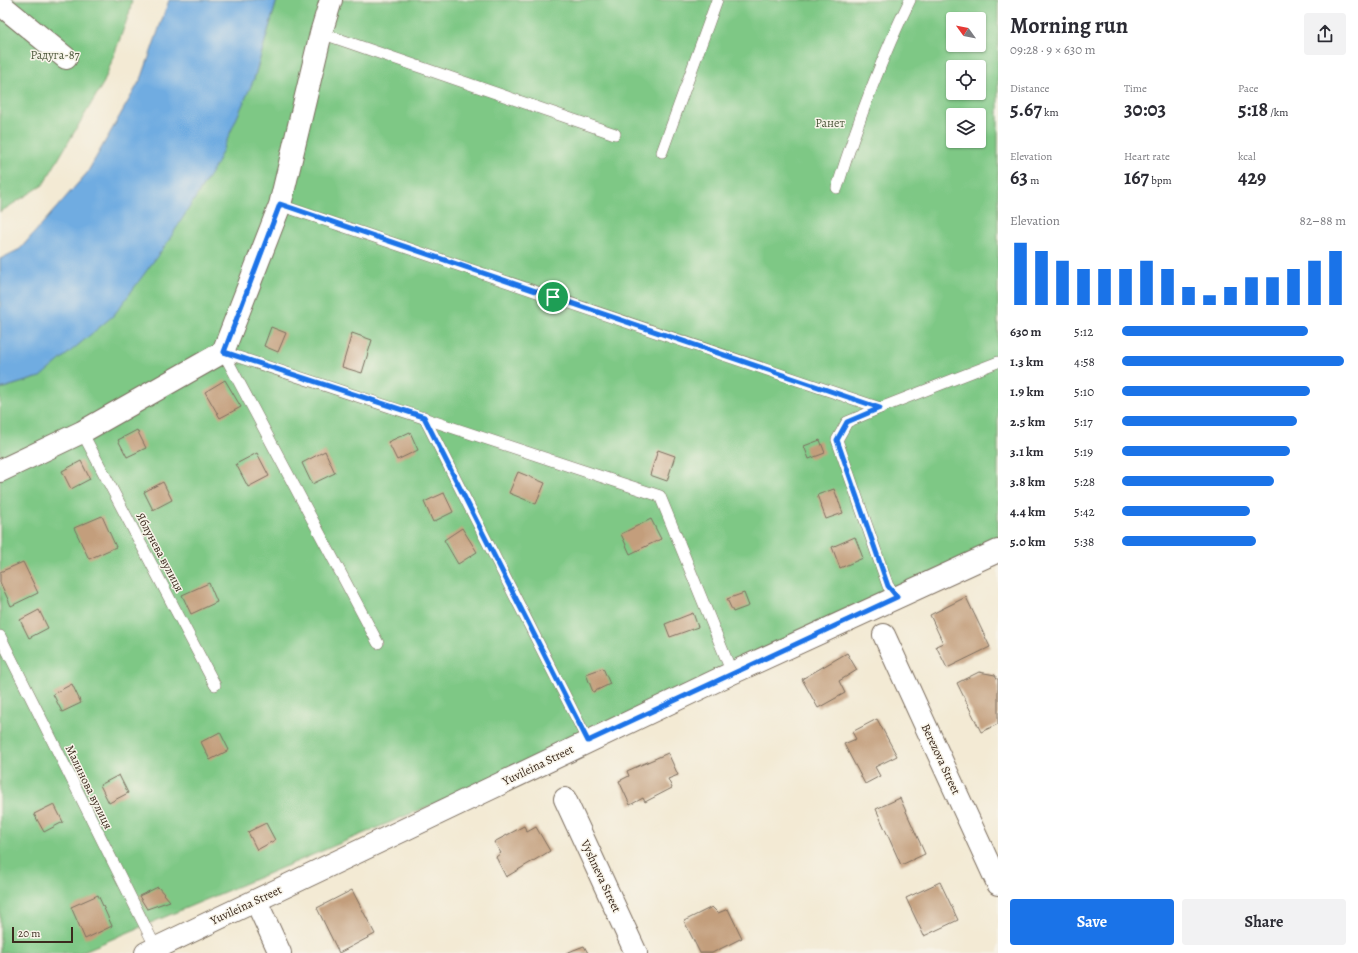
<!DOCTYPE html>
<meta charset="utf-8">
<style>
body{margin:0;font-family:Alegreya,serif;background:#f2f2f3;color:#2b2b33;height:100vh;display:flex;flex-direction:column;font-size:15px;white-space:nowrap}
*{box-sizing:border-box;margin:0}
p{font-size:13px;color:#7c7c81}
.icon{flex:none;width:22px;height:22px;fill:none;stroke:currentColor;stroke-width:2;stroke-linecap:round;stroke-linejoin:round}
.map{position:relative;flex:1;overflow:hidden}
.sheet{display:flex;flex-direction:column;background:#fff;width:360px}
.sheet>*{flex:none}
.needle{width:26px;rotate:303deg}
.buttons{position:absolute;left:946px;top:12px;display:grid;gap:8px}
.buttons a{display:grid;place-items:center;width:40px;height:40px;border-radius:4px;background:#fff;box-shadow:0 1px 3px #0004;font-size:20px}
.scale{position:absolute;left:12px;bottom:10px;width:61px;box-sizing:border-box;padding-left:4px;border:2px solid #3b2a1e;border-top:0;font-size:11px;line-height:14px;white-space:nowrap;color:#3b2a1e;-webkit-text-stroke:3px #f7f3e8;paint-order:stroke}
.pin{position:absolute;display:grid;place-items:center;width:34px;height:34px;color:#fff;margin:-17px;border:2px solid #fff;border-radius:50%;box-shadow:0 1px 4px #0007}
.round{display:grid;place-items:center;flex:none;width:42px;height:42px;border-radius:4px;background:#f2f2f3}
.head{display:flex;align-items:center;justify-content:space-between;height:68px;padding:0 12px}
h1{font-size:22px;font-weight:700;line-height:30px}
.figures{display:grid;grid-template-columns:repeat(3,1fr);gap:6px;height:68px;padding:4px 12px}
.figures div{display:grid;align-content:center}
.figures b{font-size:20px;font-weight:700}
.figures small{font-size:11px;font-weight:400}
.figures p{font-size:11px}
.chart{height:112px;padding:8px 12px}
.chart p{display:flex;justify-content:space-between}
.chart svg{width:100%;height:72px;margin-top:4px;stroke:#1a73e8;stroke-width:6}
.action{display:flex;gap:8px;margin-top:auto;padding:8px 12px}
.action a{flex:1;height:46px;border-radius:4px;background:#1a73e8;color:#fff;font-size:16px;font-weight:700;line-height:46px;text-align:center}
.action a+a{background:#f2f2f3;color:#2b2b33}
ul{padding:0 12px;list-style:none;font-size:13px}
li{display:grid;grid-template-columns:64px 48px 1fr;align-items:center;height:30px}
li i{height:10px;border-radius:5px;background:#1a73e8}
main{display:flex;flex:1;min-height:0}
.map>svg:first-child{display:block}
.green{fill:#7ec885;stroke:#5c7952;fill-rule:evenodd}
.water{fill:#6face1;stroke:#556b80}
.building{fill:#c39e7b}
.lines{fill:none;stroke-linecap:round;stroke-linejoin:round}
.service-casing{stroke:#7b6d5e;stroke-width:12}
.minor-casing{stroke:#7b6d5e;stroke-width:24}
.service{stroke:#fff;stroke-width:11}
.minor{stroke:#fff;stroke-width:22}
.route-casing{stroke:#fff;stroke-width:8}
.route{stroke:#1a73e8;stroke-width:5}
.labels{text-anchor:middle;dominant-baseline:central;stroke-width:3;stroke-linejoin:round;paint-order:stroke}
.park-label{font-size:12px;fill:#4f593d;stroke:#f7f3e8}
.street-label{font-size:12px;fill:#3b2a1e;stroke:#f7f3e8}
</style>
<main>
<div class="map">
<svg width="998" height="953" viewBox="0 0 998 953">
<rect width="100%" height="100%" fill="#f7f3e8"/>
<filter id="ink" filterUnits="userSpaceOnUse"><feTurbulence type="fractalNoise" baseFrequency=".025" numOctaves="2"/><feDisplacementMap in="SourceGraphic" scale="8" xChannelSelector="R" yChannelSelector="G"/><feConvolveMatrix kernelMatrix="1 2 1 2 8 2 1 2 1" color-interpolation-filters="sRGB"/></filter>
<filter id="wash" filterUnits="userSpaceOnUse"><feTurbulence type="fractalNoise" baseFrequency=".012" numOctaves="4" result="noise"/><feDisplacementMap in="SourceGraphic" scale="16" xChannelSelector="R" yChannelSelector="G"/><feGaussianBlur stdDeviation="0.9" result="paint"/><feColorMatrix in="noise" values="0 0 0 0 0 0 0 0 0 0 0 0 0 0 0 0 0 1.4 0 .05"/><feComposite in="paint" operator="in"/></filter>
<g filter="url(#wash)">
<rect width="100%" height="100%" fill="#f3ead4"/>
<g class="green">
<polygon points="0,0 132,0 129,14 104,82 43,185 0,212"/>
<path d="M277,0H998V541L529,764L79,953H0V389L40,377L254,79ZM953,19H979V45H953ZM953,67H979V93H953ZM953,115H979V141H953Z"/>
</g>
<polygon class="water" points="169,0 277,0 254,79 216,165 167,243 114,315 40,377 0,389 0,259 20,249 87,173 142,77"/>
<g id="blocks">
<g class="building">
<polygon points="271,327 286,333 278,352 264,346"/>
<polygon points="352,333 372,340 362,373 342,367"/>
<polygon points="225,380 241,407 220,418 205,392"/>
<polygon points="137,430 146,448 127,457 118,440"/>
<polygon points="410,432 418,450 397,460 388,442"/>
<polygon points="820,440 825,453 809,459 804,446"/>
<polygon points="658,450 675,456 667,481 650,475"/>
<polygon points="325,451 335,473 312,484 302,463"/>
<polygon points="257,453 269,476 248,487 236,464"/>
<polygon points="81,461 90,479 71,489 62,471"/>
<polygon points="518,472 545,483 536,504 509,493"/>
<polygon points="163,482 172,500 153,510 144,492"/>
<polygon points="834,489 843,513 826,519 817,495"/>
<polygon points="444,493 453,512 433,522 424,502"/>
<polygon points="102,516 116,547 89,559 74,528"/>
<polygon points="651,519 661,539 630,554 621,534"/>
<polygon points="462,528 477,552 458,564 444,540"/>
<polygon points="855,537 863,558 840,568 832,547"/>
<polygon points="23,562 38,593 11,606 0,582 0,572"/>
<polygon points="209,583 217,602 191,614 182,595"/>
<polygon points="744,593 749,606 733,612 727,599"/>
<polygon points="966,597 990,647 947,668 936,646 943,643 930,615"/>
<polygon points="39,610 48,628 29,638 20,620"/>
<polygon points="693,613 698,627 670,637 665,624"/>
<polygon points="847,653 857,670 839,681 845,693 818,708 802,679"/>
<polygon points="603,668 610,684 593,692 586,674"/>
<polygon points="979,672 995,675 998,680 998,724 981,732 957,683"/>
<polygon points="72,684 81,703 62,712 53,694"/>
<polygon points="877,719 897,756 875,767 880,776 865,784 844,744 856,739 852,732"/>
<polygon points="220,732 229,750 210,760 201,742"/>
<polygon points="668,753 678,775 668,779 672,788 645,802 643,798 630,805 619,781 629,776 627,771"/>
<polygon points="119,775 128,793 109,803 100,785"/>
<polygon points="900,798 925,854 901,865 876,809"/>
<polygon points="54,804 63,822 44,832 34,814"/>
<polygon points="266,823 275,840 257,850 248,832"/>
<polygon points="524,826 527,832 536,827 550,851 506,877 496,857 501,853 494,842"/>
<polygon points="940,882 958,920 924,936 906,898"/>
<polygon points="158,887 170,901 147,909 139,896"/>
<polygon points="352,890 375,934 339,953 317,908"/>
<polygon points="98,895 112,926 85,939 71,907"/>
<polygon points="712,907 718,913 728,909 742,938 712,953 700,953 684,921"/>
<polygon points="584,946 588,953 566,953"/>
</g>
</g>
</g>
<g filter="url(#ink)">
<use href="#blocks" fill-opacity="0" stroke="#7b6d5e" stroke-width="1"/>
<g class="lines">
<g class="service-casing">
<g id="service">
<polyline points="321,33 615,134"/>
<polyline points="662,152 717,0"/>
<path d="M837,188C857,124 880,60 910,0"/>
<polyline points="280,205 880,408 998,362"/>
<polyline points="223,352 660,496 732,673"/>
<polyline points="223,352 378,643"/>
<polyline points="880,408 847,422 837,440 888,586 897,597"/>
<polyline points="424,417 588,741"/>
<polyline points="82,432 215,685"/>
<polyline points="0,636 156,948"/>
</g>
</g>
<g class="minor-casing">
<g id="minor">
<polyline points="0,4 66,58"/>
<polyline points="0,471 82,432 223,352 280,205 321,33 331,0"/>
<polyline points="884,635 998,884"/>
<polyline points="565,799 636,953"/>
<polyline points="256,901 280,953"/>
<polyline points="146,953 732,673 998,551"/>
</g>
</g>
<use href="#service" class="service"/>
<use href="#minor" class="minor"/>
</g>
</g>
<g class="lines" filter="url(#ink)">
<g class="route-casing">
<polygon id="route" points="280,204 880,408 847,422 837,440 888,586 897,597 588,741 424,417 224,352"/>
</g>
<use href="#route" class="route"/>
</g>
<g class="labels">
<g class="park-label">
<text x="55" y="55">Радуга-87</text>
<text x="830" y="123">Ранет</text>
</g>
<g class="street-label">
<text transform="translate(160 552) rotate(62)">Яблунева вулиця</text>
<text transform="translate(941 759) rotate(65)">Berezova Street</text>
<text transform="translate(538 765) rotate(-26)">Yuvileina Street</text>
<text transform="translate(89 787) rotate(64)">Малинова вулиця</text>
<text transform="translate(601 876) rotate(65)">Vyshneva Street</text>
<text transform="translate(246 905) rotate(-25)">Yuvileina Street</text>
</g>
</g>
</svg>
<div class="buttons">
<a><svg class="needle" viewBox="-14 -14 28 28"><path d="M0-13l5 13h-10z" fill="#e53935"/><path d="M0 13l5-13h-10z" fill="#7c7c81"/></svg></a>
<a><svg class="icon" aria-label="locate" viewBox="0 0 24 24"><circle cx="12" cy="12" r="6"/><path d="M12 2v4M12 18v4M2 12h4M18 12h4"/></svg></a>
<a><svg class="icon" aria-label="layers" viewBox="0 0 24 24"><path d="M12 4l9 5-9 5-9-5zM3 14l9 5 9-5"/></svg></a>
</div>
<div class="scale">20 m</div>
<div class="pin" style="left:553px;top:297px;background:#1e9e55"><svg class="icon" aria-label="arrive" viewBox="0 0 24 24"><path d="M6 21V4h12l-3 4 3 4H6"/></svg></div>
</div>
<section class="sheet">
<div class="head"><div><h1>Morning run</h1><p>09:28 · 9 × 630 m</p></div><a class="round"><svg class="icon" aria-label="share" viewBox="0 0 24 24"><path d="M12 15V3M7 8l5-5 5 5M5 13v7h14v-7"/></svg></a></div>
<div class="figures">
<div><p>Distance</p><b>5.67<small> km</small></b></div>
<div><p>Time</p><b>30:03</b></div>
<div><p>Pace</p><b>5:18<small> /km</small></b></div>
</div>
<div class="figures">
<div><p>Elevation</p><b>63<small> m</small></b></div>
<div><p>Heart rate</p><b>167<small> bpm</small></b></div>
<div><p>kcal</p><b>429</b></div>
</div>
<div class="chart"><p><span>Elevation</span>82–88 m</p>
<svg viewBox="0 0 160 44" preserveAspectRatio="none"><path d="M5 44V6M15 44V11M25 44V17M35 44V22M45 44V22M55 44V22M65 44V17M75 44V22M85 44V33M95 44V38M105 44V33M115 44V27M125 44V27M135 44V22M145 44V17M155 44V11"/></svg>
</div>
<ul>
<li><b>630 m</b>5:12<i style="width:83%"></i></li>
<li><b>1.3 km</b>4:58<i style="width:99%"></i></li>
<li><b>1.9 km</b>5:10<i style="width:84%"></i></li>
<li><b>2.5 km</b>5:17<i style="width:78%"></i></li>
<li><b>3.1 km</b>5:19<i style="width:75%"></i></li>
<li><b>3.8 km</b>5:28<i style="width:68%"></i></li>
<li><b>4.4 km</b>5:42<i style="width:57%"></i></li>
<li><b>5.0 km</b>5:38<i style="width:60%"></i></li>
</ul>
<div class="action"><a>Save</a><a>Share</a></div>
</section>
</main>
